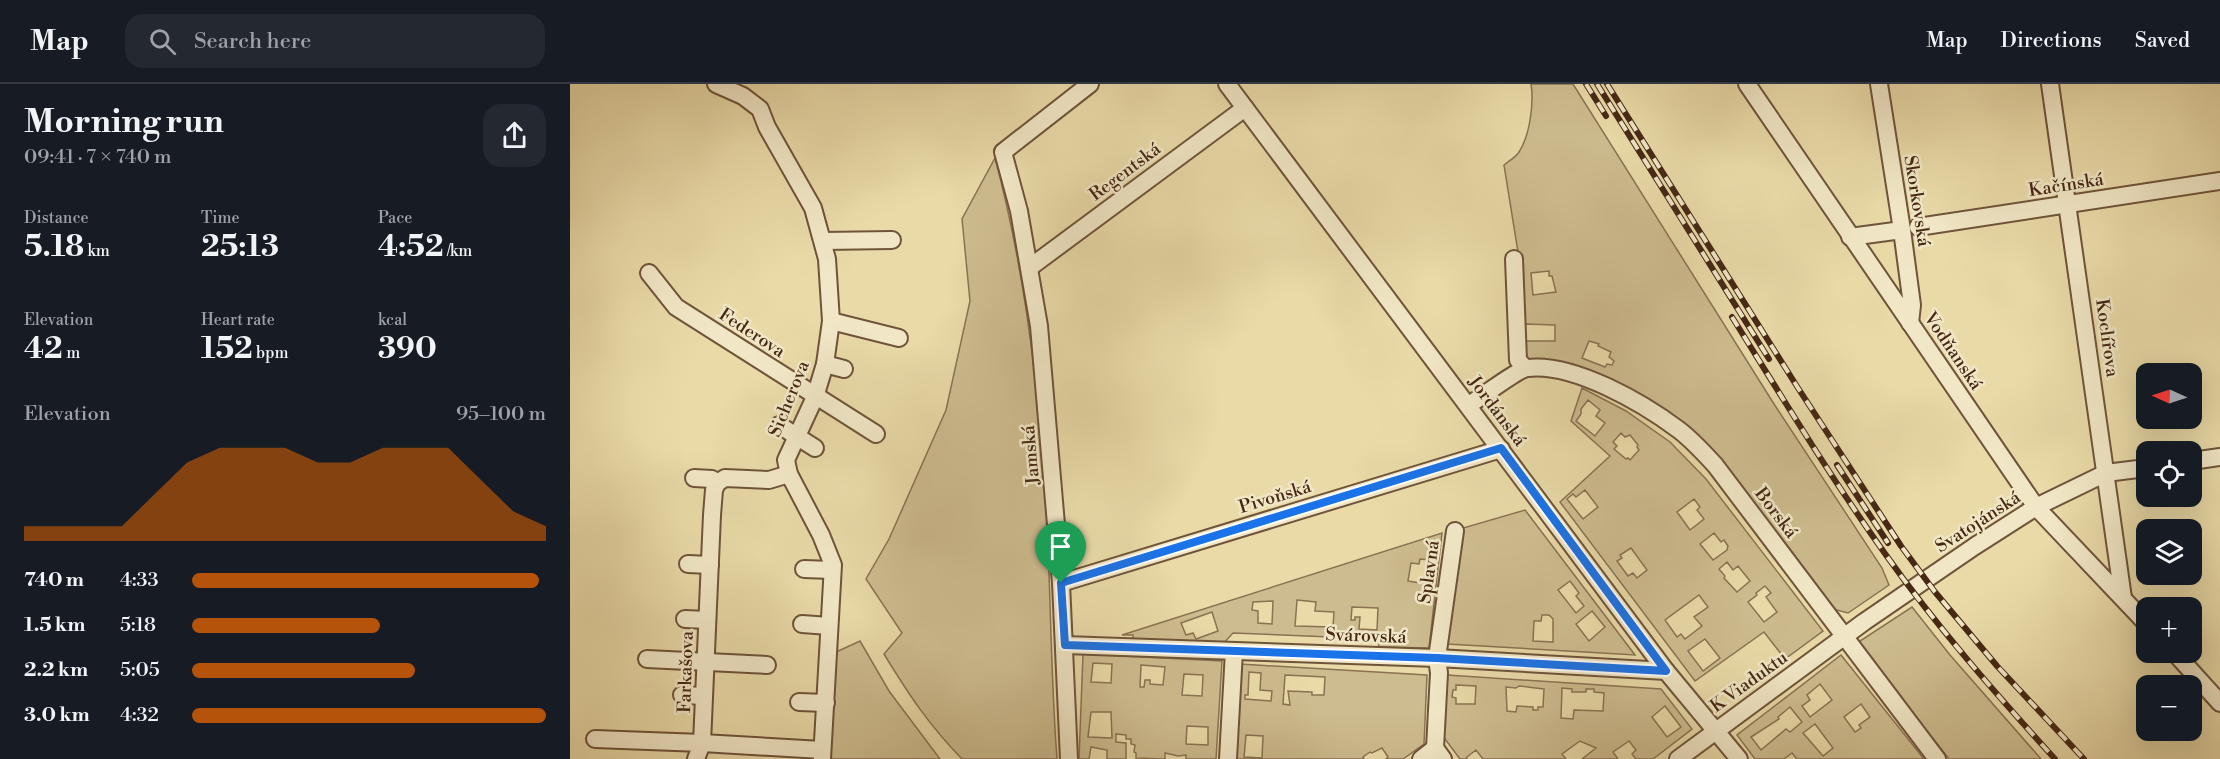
<!DOCTYPE html>
<meta charset="utf-8">
<style>
body{margin:0;font-family:"Libre Bodoni",serif;background:#242831;color:#f1f3f6;height:100vh;display:flex;flex-direction:column;font-size:22px;white-space:nowrap}
*{box-sizing:border-box;margin:0}
p{font-size:20px;color:#9ea1a6}
.icon{flex:none;width:33px;height:33px;fill:none;stroke:currentColor;stroke-width:2;stroke-linecap:round;stroke-linejoin:round}
.map{position:relative;flex:1;overflow:hidden}
.drawer{display:flex;flex-direction:column;background:#171b24;width:570px}
.drawer>*{flex:none}
.needle{width:39px;rotate:273deg}
.tools{position:absolute;left:1566px;top:279px;display:grid;gap:12px}
.tools a{display:grid;place-items:center;width:66px;height:66px;border-radius:12px;background:#171b24;box-shadow:0 6px 24px #0002;font-size:30px}
.pin{position:absolute;display:grid;place-items:center;width:51px;height:51px;color:#fff;margin:-62px -26px;border-radius:50% 50% 50% 0;rotate:-45deg;box-shadow:0 0 6px #0007}
.pin .icon{rotate:45deg}
.round{display:grid;place-items:center;flex:none;width:63px;height:63px;border-radius:18px;background:#242831}
.headline{display:flex;align-items:center;justify-content:space-between;height:102px;padding:0 24px}
h1{font-size:33px;font-weight:700;line-height:45px}
.figures{display:grid;grid-template-columns:repeat(3,1fr);gap:9px;height:102px;padding:6px 24px}
.figures div{display:grid;align-content:center}
.figures b{font-size:30px;font-weight:700}
.figures small{font-size:16px;font-weight:400}
.figures p{font-size:16px}
.chart{height:168px;padding:12px 24px}
.chart p{display:flex;justify-content:space-between}
.chart svg{width:100%;height:108px;margin-top:6px;fill:#b45309;opacity:.7}
ul{padding:0 24px;list-style:none;font-size:20px}
li{display:grid;grid-template-columns:96px 72px 1fr;align-items:center;height:45px}
li i{height:15px;border-radius:8px;background:#b45309}
header{display:flex;align-items:center;gap:36px;box-sizing:border-box;height:84px;padding:0 30px;background:#171b24;border-bottom:2px solid #363941}
header strong{font-size:28px}
nav{display:flex;gap:33px;margin-inline-start:auto;font-size:21px}
.search{width:420px;height:54px;background:#242831;display:flex;align-items:center;gap:15px;box-sizing:border-box;padding:0 21px;border-radius:18px;color:#9ea1a6;font-size:22px}
main{display:flex;flex:1;min-height:0}
.map>svg:first-child{display:block}
.green{fill:#cdbc8f;stroke:#8a7252;stroke-width:1.5;fill-rule:evenodd}
.lines{fill:none;stroke-linecap:round;stroke-linejoin:round}
.minor-casing{stroke:#6f543a;stroke-width:20}
.minor{stroke:#f1e7c6;stroke-width:16}
.rail-casing{stroke:#462815;stroke-width:6}
.rail{stroke:#f1e7c6;stroke-width:4;stroke-dasharray:11;stroke-linecap:butt}
.route-casing{stroke:#fff;stroke-width:12}
.route{stroke:#1a73e8;stroke-width:8}
.labels{text-anchor:middle;dominant-baseline:central;stroke-width:5;stroke-linejoin:round;paint-order:stroke}
.street-label{font-size:18px;fill:#462815;stroke:#f1e7c6}
</style>
<header>
<strong>Map</strong>
<div class="search"><svg class="icon" aria-label="search" viewBox="0 0 24 24"><circle cx="10" cy="10" r="6"/><path d="M15 15l6 6"/></svg>Search here</div>
<nav><a>Map</a><a>Directions</a><a>Saved</a></nav>
</header>
<main>
<section class="drawer">
<div class="headline"><div><h1>Morning run</h1><p>09:41 · 7 × 740 m</p></div><a class="round"><svg class="icon" aria-label="share" viewBox="0 0 24 24"><path d="M12 15V3M7 8l5-5 5 5M5 13v7h14v-7"/></svg></a></div>
<div class="figures">
<div><p>Distance</p><b>5.18<small> km</small></b></div>
<div><p>Time</p><b>25:13</b></div>
<div><p>Pace</p><b>4:52<small> /km</small></b></div>
</div>
<div class="figures">
<div><p>Elevation</p><b>42<small> m</small></b></div>
<div><p>Heart rate</p><b>152<small> bpm</small></b></div>
<div><p>kcal</p><b>390</b></div>
</div>
<div class="chart"><p><span>Elevation</span>95–100 m</p>
<svg viewBox="0 0 160 44" preserveAspectRatio="none"><path d="M0 44V38L10 38L20 38L30 38L40 25L50 12L60 6L70 6L80 6L90 12L100 12L110 6L120 6L130 6L140 19L150 32L160 38V44z"/></svg>
</div>
<ul>
<li><b>740 m</b>4:33<i style="width:98%"></i></li>
<li><b>1.5 km</b>5:18<i style="width:53%"></i></li>
<li><b>2.2 km</b>5:05<i style="width:63%"></i></li>
<li><b>3.0 km</b>4:32<i style="width:100%"></i></li>
</ul>
</section>
<div class="map">
<svg width="1650" height="675" viewBox="0 0 1650 675">
<rect width="100%" height="100%" fill="#e9daa8"/>
<filter id="stains"><feTurbulence type="fractalNoise" baseFrequency=".00333" numOctaves="4"/><feColorMatrix values="0 0 0 0 .2 0 0 0 0 .09 0 0 0 0 .02 0 0 0 .5 -.17"/></filter>
<radialGradient id="worn" r=".72"><stop offset=".6" stop-color="#630" stop-opacity="0"/><stop offset="1" stop-color="#630" stop-opacity=".3"/></radialGradient>
<g class="green">
<path d="M961,0H1003L1204,320L1312,484L1319,501L1278,529L1259,524L1136,362L985,279L953,274L948,168L934,81C939,77 946,73 949,68C960,51 964,19 961,0ZM979,187V192H982L986,208L963,211L961,189ZM955,240L985,241V257H955ZM1019,257L1029,260L1028,262L1041,268L1039,273L1044,277L1042,281L1037,280L1035,283L1012,274Z"/>
<path d="M425,74C457,194 471,319 477,443C481,520 481,598 487,675H392C359,641 339,611 314,570L332,549L296,495L319,455L376,326L400,217L392,135Z"/>
<path d="M1012,304L1056,327L1100,358L1136,395L1253,547L1215,575L1194,548L1125,597L990,418L1040,372L1001,337ZM1018,316L1030,326L1026,332L1035,339L1025,352L1006,337L1011,330V325ZM1051,349L1055,353L1060,351L1068,361L1067,363L1069,366L1060,376L1058,374L1056,375L1044,365L1047,362L1043,358ZM1015,406L1028,423L1013,435L997,415L1003,410L1006,413ZM1124,415L1130,423L1127,426L1134,435L1120,446L1107,428ZM1144,449L1151,458L1154,456L1158,462L1157,466L1143,476L1130,460ZM1061,464L1077,486L1067,494L1063,489L1058,492L1047,477L1052,474L1050,471ZM1157,478L1163,486L1168,482L1180,497L1167,508L1154,494L1155,492L1149,485ZM1195,502L1201,509L1196,513L1207,528L1194,538L1178,518L1187,511L1186,509ZM1129,511L1138,523L1124,533L1132,542L1115,555L1111,550L1107,553L1095,536ZM1135,555L1150,574L1133,587L1118,567Z"/>
<path d="M955,426L1065,571L877,560L893,444ZM1000,497L1009,509L1006,512L1014,522L1006,529L988,506ZM1022,527L1035,543L1019,557L1006,540ZM972,531H979L983,535V558L963,557L964,537H971Z"/>
<path d="M872,449L859,564L809,563L808,555L663,549L650,563L563,557V551H552ZM850,475L860,476L857,497H850V499L838,497L841,479L849,480ZM727,516L746,518L745,527L764,528L763,543L725,542ZM703,517L702,540L688,539V527L682,526L683,518ZM782,523L808,524L807,546L789,545L790,533H785V536H781ZM642,528L648,547L626,555L623,549L616,551L611,539Z"/>
<polygon points="1342,523 1380,571 1471,675 1379,675 1287,559"/>
<polygon points="290,557 319,607 370,675 258,675 266,568"/>
<path d="M513,570L652,577L646,675H616V671L608,672L595,669V675L566,674V669L564,668L565,661L561,660V655H556V651L546,650V658L556,659V675H537V666L521,663L519,675H509ZM523,579L542,580L541,599L521,598ZM571,581L595,583L593,601L580,600V596H575L574,603H570ZM614,590L633,591L632,612L612,611ZM521,628H541L542,654L518,653ZM617,642L638,643V661L616,660Z"/>
<path d="M1271,571L1354,675H1227L1222,669L1214,675H1185L1167,651ZM1250,600L1262,616L1240,633L1232,622L1240,616L1237,611ZM1291,620L1300,633L1289,641L1291,644L1285,648L1274,633ZM1220,623L1232,638L1220,648L1216,645L1191,666L1181,653L1209,635L1208,633ZM1245,640L1263,664L1253,672L1233,649Z"/>
<path d="M670,580L857,591L854,660L833,675H816L818,673L812,664L802,669L800,668L793,673L794,675H664ZM679,588L691,589L690,606L702,607L701,617L675,615V611H678ZM715,591L755,593L754,611H742V608L718,607L720,621L713,620ZM676,651L693,652L692,674L674,673Z"/>
<path d="M877,591L1091,605L1122,645L1083,675H1066L1062,670L1066,666L1059,657L1043,668L1048,675H1012L1026,664L1010,657L992,670L996,675H913L906,666L897,673V675H890L872,651ZM886,601L906,602L905,620H886V614L882,613L883,606H886ZM949,602C958,603 964,604 974,605L973,623H968V626H963V623L947,622L946,628L937,627L936,603L946,604ZM992,604L1002,605V608H1016V605H1024V608L1034,609L1033,627L1004,626L1003,635L991,634ZM1095,622L1111,643L1097,653L1082,633Z"/>
</g>
<g class="lines">
<g class="minor-casing">
<g id="minor">
<polyline points="146,0 173,12 190,25 197,43 243,124 257,175 261,237 255,280 245,313 216,376 219,390 251,451 263,481 252,675"/>
<polyline points="657,0 1096,587 1169,675"/>
<polyline points="1177,0 1466,423 1576,539"/>
<polyline points="1309,0 1332,146 1342,221 1340,239"/>
<polyline points="1480,0 1553,514"/>
<polyline points="1348,143 1650,97"/>
<polyline points="1280,153 1332,146"/>
<polyline points="253,157 322,156"/>
<polyline points="944,175 948,276 955,284"/>
<polyline points="459,184 675,24"/>
<polyline points="79,189 106,223 306,350"/>
<polyline points="261,237 329,254"/>
<polyline points="255,280 274,285"/>
<path d="M899,321C910,314 947,286 957,284C1003,278 1073,319 1109,346C1122,356 1134,369 1145,381L1367,675"/>
<polyline points="209,341 245,364"/>
<polyline points="1622,377 1650,373"/>
<polyline points="124,394 142,395 147,399"/>
<polyline points="147,399 144,406 142,431 132,659 252,666"/>
<polyline points="147,399 155,394 199,396 219,390"/>
<polyline points="118,480 140,481"/>
<polyline points="234,485 262,486"/>
<polyline points="491,499 931,365"/>
<polyline points="115,535 137,536"/>
<polyline points="232,540 259,542"/>
<polyline points="495,561 867,574 1096,587"/>
<polyline points="1604,568 1650,619"/>
<polyline points="77,575 197,581"/>
<polyline points="112,611 134,612"/>
<polyline points="229,618 256,619"/>
<polyline points="25,655 132,659 126,675"/>
<polyline points="499,675 491,499 469,242 449,127 433,68 520,0"/>
<polyline points="658,675 664,567"/>
<polyline points="851,675 865,664"/>
<polyline points="873,675 865,664 869,589 867,574 885,447"/>
<polyline points="1108,675 1294,538 1405,462 1466,423 1536,389 1576,384"/>
</g>
</g>
<use href="#minor" class="minor"/>
<g class="rail-casing">
<g id="rail">
<polyline points="1016,0 1036,32"/>
<polyline points="1027,0 1199,275"/>
<polyline points="1037,0 1228,304 1331,462 1365,508 1427,582 1514,675"/>
<path d="M1162,233C1212,313 1261,394 1316,471C1367,543 1426,610 1485,675"/>
<polyline points="1267,381 1318,459"/>
</g>
</g>
<use href="#rail" class="rail"/>
</g>
<g class="lines">
<g class="route-casing">
<polygon id="route" points="931,364 1096,587 867,574 495,561 491,499"/>
</g>
<use href="#route" class="route"/>
</g>
<g class="labels">
<g class="street-label">
<text transform="translate(555 88) rotate(-37)">Regentská</text>
<text transform="translate(1496 101) rotate(-9)">Kačínská</text>
<text transform="translate(1347 117) rotate(81)">Skorkovská</text>
<text transform="translate(182 249) rotate(33)">Federova</text>
<text transform="translate(1537 254) rotate(82)">Koclířova</text>
<text transform="translate(1383 267) rotate(56)">Vodňanská</text>
<text transform="translate(219 315) rotate(-68)">Sicherova</text>
<text transform="translate(927 327) rotate(53)">Jordánská</text>
<text transform="translate(461 371) rotate(-95)">Jamská</text>
<text transform="translate(705 413) rotate(-17)">Pivoňská</text>
<text transform="translate(1206 429) rotate(53)">Borská</text>
<text transform="translate(1408 438) rotate(-33)">Svatojánská</text>
<text transform="translate(859 488) rotate(-82)">Splavná</text>
<text transform="translate(796 552) rotate(2)">Svárovská</text>
<text transform="translate(116 588) rotate(-88)">Farkašova</text>
<text transform="translate(1179 598) rotate(-36)">K Viaduktu</text>
</g>
</g>
<rect width="100%" height="100%" filter="url(#stains)"/>
<rect width="100%" height="100%" fill="url(#worn)"/>
</svg>
<div class="tools">
<a><svg class="needle" viewBox="-14 -14 28 28"><path d="M0-13l5 13h-10z" fill="#e53935"/><path d="M0 13l5-13h-10z" fill="#9ea1a6"/></svg></a>
<a><svg class="icon" aria-label="locate" viewBox="0 0 24 24"><circle cx="12" cy="12" r="6"/><path d="M12 2v4M12 18v4M2 12h4M18 12h4"/></svg></a>
<a><svg class="icon" aria-label="layers" viewBox="0 0 24 24"><path d="M12 4l9 5-9 5-9-5zM3 14l9 5 9-5"/></svg></a>
<a>+</a>
<a>−</a>
</div>
<div class="pin" style="left:491px;top:499px;background:#1e9e55"><svg class="icon" aria-label="arrive" viewBox="0 0 24 24"><path d="M6 21V4h12l-3 4 3 4H6"/></svg></div>
</div>
</main>
